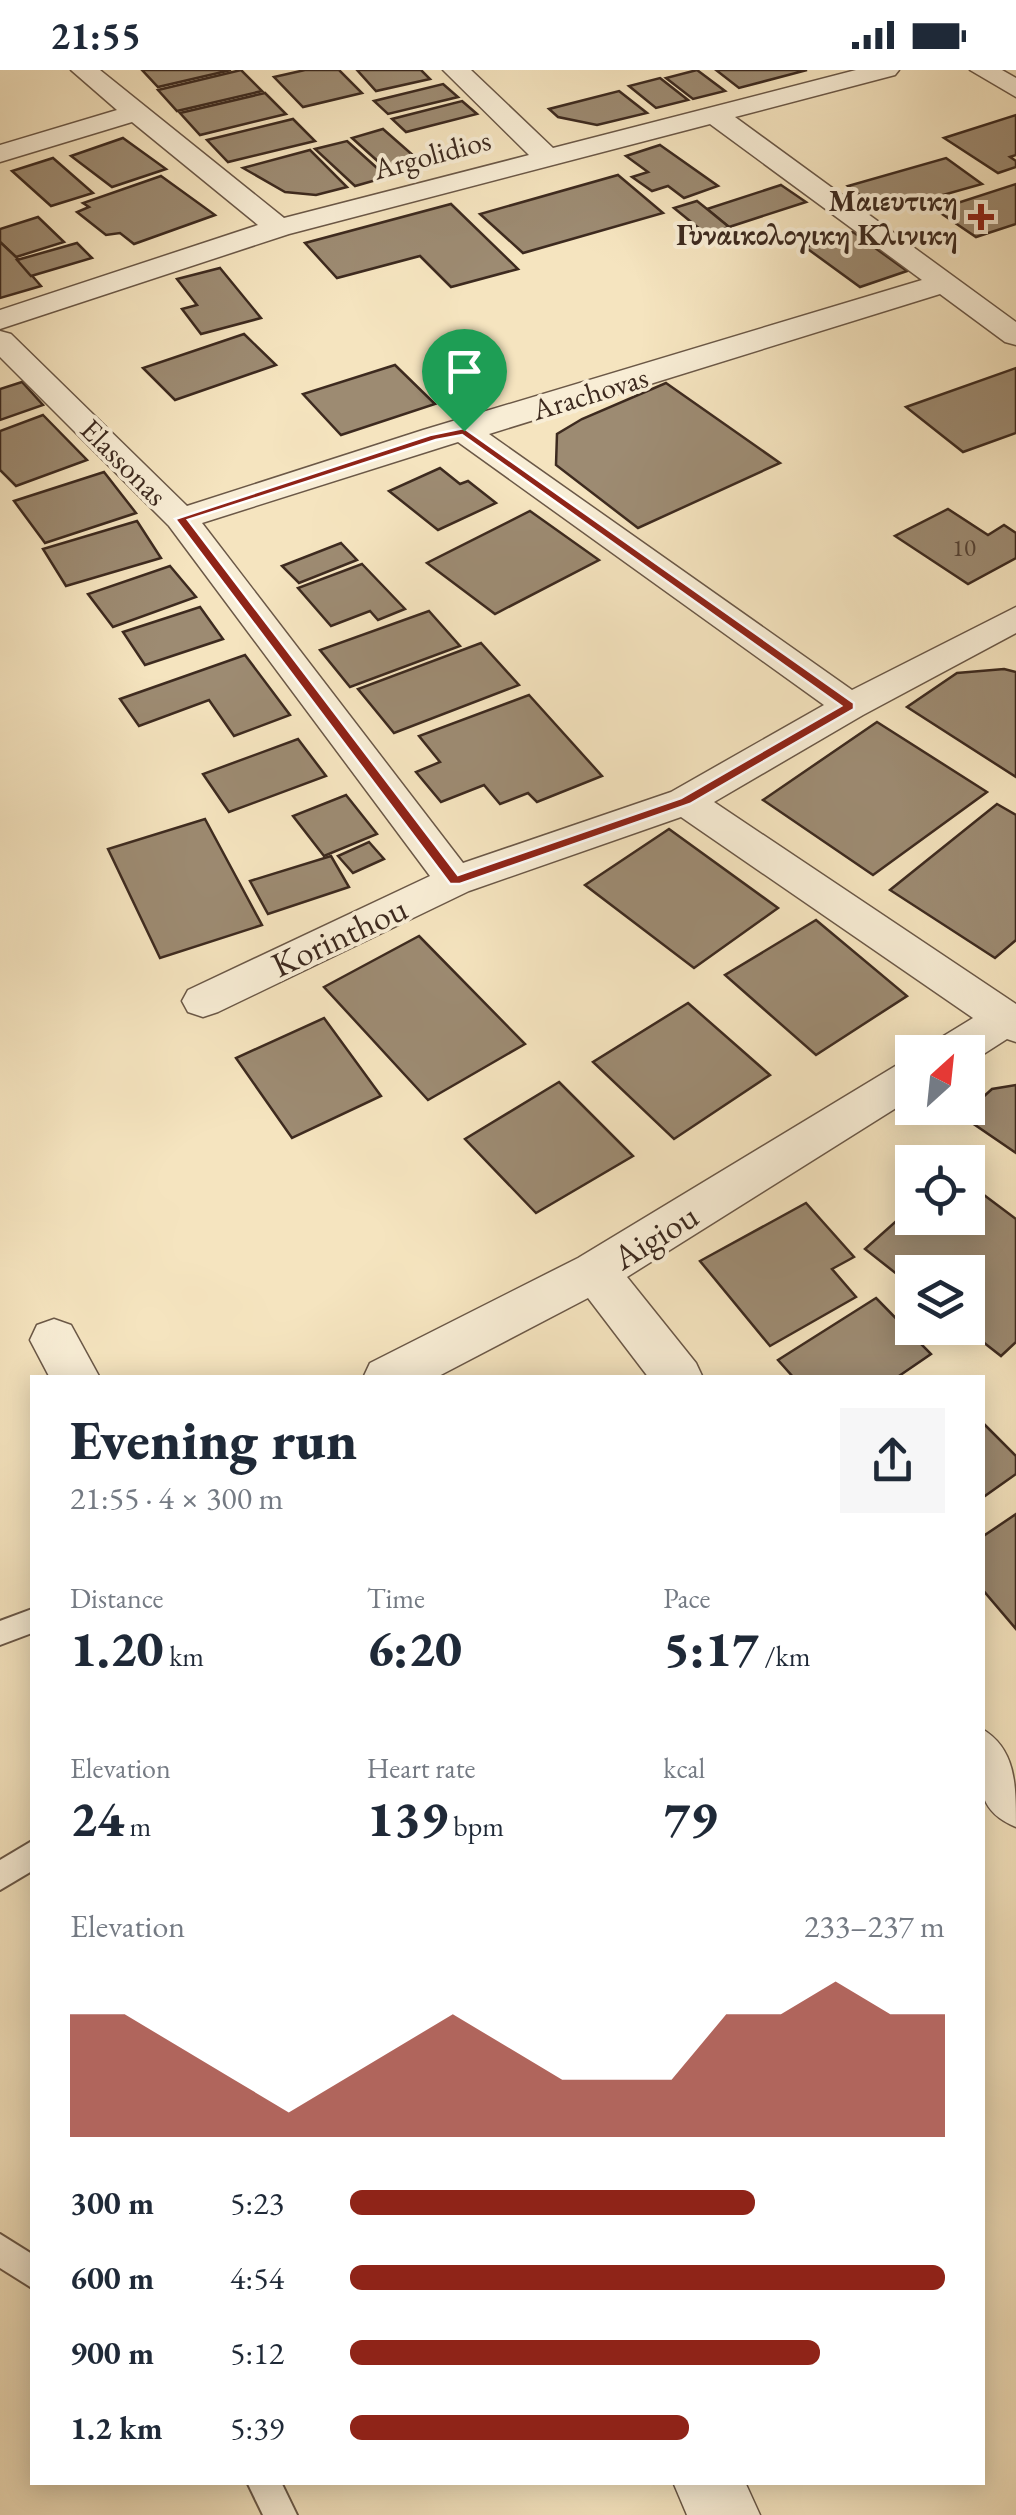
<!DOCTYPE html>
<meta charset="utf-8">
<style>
body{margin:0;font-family:"EB Garamond",serif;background:#f6f6f7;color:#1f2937;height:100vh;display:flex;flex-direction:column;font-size:38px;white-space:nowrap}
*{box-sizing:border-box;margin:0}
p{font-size:32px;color:#747a83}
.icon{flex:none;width:55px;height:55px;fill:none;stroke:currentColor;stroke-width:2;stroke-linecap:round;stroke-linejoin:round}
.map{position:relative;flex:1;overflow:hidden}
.side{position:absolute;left:30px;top:1305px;width:955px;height:1110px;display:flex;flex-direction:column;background:#fff;border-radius:0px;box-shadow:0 5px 25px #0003}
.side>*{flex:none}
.needle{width:65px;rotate:27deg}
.controls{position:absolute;left:895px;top:965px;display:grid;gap:20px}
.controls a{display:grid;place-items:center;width:90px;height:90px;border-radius:0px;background:#fff;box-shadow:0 5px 25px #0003;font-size:50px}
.pin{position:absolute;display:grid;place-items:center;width:85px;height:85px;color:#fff;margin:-102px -42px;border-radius:50% 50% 50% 0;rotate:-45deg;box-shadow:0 0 10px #0007}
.pin .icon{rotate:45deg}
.round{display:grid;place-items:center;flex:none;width:105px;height:105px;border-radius:0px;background:#f6f6f7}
.head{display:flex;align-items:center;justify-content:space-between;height:170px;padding:0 40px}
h1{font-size:55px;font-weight:800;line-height:75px}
.stats{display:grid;grid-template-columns:repeat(3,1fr);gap:15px;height:170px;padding:10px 40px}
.stats div{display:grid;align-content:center}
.stats b{font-size:50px;font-weight:800}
.stats small{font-size:28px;font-weight:400}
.stats p{font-size:28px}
.chart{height:280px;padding:20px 40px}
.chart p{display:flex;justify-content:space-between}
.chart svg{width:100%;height:180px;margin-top:10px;fill:#8f2418;opacity:.7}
ul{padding:0 40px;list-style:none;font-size:32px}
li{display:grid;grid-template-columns:160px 120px 1fr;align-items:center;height:75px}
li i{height:25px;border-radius:12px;background:#8f2418}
.status{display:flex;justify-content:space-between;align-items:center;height:70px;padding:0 50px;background:#fff;direction:ltr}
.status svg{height:28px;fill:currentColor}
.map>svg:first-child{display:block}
.building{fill:#9d8b72;stroke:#3d2a1f;stroke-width:2.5}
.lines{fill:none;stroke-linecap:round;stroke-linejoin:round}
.service-casing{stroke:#6b5847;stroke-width:4}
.minor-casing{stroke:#6b5847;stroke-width:3}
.service{fill:#f8edd5;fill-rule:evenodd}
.minor{fill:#f8edd5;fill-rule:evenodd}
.route{fill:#8f2418;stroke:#fff;stroke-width:2.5;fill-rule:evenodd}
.poi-dot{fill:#8f2418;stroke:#f8edd5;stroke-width:4}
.labels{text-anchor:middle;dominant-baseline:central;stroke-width:8;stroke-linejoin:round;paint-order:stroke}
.far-number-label{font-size:25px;fill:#554234}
.far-street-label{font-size:30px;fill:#3d2a1f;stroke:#f8edd5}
.far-poi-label{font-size:30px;font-weight:bold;fill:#3d2a1f;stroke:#f8edd5;text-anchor:end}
.street-label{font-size:35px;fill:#3d2a1f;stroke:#f8edd5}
</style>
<div class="status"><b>21:55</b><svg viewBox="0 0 49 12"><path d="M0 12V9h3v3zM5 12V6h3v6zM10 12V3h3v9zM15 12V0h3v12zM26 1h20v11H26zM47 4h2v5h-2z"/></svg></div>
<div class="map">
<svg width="1016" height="2445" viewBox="0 0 1016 2445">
<rect width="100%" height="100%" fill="#f5e4bf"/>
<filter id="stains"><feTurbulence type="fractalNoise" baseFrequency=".002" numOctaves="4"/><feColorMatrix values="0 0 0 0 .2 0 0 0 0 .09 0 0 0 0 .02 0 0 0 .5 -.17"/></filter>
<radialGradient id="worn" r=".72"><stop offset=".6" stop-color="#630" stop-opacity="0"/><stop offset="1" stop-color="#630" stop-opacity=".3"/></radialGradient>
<g class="building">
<polygon points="142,0 231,0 158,17"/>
<polygon points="241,0 262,21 177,41 158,20"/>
<polygon points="305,0 339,0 362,23 303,37 274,7"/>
<polygon points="357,0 421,0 430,9 376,21"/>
<polygon points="697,0 725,21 693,29 666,8"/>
<polygon points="716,0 807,0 739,18"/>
<polygon points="660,8 688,30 656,38 629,16"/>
<polygon points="443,14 458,27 388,44 374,31"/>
<polygon points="619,21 647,43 597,55 558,47 549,39"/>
<polygon points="265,23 286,44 200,65 180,43"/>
<polygon points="462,31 477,44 406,62 392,49"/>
<polygon points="1016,45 1016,85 1010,87 1016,91 1016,97 998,103 944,68"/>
<polygon points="293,49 315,71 228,92 207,70"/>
<polygon points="383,59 424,95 392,104 352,68"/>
<polygon points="123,68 166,99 112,117 71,86"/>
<polygon points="347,71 387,107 355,116 315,79"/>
<polygon points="660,75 718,116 684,128 668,116 652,121 632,107 648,102 626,86"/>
<polygon points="310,80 347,117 316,125 285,122 243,98"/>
<polygon points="53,88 93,123 51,136 12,101"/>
<polygon points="946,88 982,114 883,142 848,116"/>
<polygon points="618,105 663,143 523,183 480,144"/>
<polygon points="161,106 215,145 134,174 120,163 106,165 77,142 89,137 83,133"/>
<polygon points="1016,114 1016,154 976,167 936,140"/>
<polygon points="781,115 806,132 729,157 707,139"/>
<polygon points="697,131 707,139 729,157 706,164 674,138"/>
<polygon points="451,134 518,199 451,217 420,186 337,208 305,173"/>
<polygon points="38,147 64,172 16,187 0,172 0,159"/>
<polygon points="853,162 907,201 860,217 805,177"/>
<polygon points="0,172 16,187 41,216 0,228"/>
<polygon points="77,173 92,188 31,206 17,190"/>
<polygon points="220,198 261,248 201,264 182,239 197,235 177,209"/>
<polygon points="244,264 276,295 175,330 143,298"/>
<polygon points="395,295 435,334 341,365 303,324"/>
<polygon points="1016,298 1016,363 963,382 906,337"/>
<polygon points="22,312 43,335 0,350 0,319"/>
<polygon points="666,313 780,393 638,458 556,395 557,364 582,349"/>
<polygon points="43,345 87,390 16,416 0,400 0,361"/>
<polygon points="440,398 460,414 468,411 496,433 438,460 389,421"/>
<polygon points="104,402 136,443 45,473 14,431"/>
<polygon points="948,439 988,465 1004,455 1016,463 1016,488 968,514 895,466"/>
<polygon points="530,441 599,490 495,544 427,493"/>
<polygon points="137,451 161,488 66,516 43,479"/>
<polygon points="341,473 357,490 299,513 282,496"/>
<polygon points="362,494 405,539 378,550 370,541 331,556 298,518"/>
<polygon points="170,496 196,527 113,557 88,524"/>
<polygon points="200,537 223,569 145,595 123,562"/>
<polygon points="429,541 460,576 350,617 320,580"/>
<polygon points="481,573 519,615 394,663 358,619"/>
<polygon points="245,585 290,645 234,666 209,630 139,656 120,629"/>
<polygon points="1004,599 1016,602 1016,707 907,637 957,603"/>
<polygon points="529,625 602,706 537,732 528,723 500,734 484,715 441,732 416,702 440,692 419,666"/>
<polygon points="877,652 987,722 873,805 763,730"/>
<polygon points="298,669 326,706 229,742 203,704"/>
<polygon points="346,725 377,764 324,786 293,746"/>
<polygon points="997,734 1016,745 1016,870 995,888 890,820"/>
<polygon points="205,749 262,855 160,888 108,779"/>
<polygon points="669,759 778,838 694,898 585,815"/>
<polygon points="369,772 384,789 353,803 338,786"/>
<polygon points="331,786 349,817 268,844 250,811"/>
<polygon points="816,850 907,926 816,985 725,905"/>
<polygon points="419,866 525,974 428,1030 324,917"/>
<polygon points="688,933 770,1005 674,1069 593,992"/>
<polygon points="324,948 381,1026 292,1068 236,988"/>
<polygon points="559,1012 633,1086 536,1143 465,1069"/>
<polygon points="1016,1015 1016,1083 962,1046 992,1019"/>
<polygon points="968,1113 1016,1149 1016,1272 1001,1286 965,1258 968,1202 912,1202 912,1216 865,1179 912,1137 912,1148 968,1148"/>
<polygon points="806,1133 854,1187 832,1199 856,1227 770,1276 700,1191"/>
<polygon points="876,1228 931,1284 896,1308 794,1308 778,1290"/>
<polygon points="982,1352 1016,1386 1016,1404 982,1428"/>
<polygon points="1016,1444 1016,1559 982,1519 982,1467"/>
</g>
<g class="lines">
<g class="service-casing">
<g id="service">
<polygon points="32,1539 32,1563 0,1575 0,1551"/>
<polygon points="32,1771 32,1801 0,1820 0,1790"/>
<polygon points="0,2164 32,2184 32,2218 0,2198"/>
<polygon points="247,2412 281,2412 297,2445 263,2445"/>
</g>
</g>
<g class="minor-casing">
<g id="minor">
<path d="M71,0H100L284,148L529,85L443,0H471L553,78L856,0H899L895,5L735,47L1016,252V275L1005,272L940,224L489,364L852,620L1016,537V563L863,645L714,732L1016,934V972L1007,969L968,994V982H931L937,970L973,948L681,747L469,821L218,942L203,947L188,942L182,931L188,920L430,806L169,456L0,287V261L11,264L187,436L423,360L922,210L710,54L289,164L0,259V240L258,155L132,52L0,92V75L117,40ZM458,372L824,635L671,722L463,793L202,453Z"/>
<polygon points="970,0 1002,0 1016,8 1016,27"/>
<polygon points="912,990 912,1028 627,1207 696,1293 703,1308 649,1308 588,1228 435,1308 363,1308 370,1293 578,1188 897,995"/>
<polygon points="54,1249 71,1255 100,1308 50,1308 30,1270 37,1255"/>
<path d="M982,1659C1016,1679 1016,1714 1016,1757C969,1738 982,1703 982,1659Z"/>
<polygon points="673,2412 745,2412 760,2445 687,2445"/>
</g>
</g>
<use href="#service" class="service"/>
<use href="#minor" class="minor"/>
</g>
<path class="route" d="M464,358L854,633V639L690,734L460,814H450L175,449L430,365ZM462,365L841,636L681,728L458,805L188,450L436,370Z"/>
<path class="poi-dot" d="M976 132h10v10h10v10h-10v10h-10v-10h-10v-10h10z"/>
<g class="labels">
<g class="far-number-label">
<text x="964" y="477">10</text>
</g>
<g class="far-street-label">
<text transform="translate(432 84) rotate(-15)">Argolidios</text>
<text transform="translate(590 323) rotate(-17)">Arachovas</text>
<text transform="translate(124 392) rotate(45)">Elassonas</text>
</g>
<g class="far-poi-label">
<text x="958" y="130">Μαιευτικη<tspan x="958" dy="34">Γυναικολογικη Κλινικη</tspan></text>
</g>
<g class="street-label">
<text transform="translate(339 866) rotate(-25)">Korinthou</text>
<text transform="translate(655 1166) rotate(-32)">Aigiou</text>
</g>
</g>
<rect width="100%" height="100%" filter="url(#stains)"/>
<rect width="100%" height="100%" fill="url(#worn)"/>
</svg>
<div class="controls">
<a><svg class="needle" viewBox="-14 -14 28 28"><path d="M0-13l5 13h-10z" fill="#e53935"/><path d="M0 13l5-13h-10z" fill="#747a83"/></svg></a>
<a><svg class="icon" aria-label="locate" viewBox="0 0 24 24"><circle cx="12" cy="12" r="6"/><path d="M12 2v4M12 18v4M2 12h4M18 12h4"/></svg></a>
<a><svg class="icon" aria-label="layers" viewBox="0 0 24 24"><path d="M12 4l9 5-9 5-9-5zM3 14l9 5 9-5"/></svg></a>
</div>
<div class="pin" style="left:464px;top:361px;background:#1e9e55"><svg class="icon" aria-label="arrive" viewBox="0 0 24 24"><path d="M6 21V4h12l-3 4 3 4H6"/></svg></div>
<section class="side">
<div class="head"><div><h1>Evening run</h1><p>21:55 · 4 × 300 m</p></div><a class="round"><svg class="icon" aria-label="share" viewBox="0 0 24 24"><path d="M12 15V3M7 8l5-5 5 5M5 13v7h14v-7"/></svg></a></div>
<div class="stats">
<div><p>Distance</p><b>1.20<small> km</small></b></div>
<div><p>Time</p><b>6:20</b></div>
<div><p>Pace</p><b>5:17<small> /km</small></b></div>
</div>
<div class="stats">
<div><p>Elevation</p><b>24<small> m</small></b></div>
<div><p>Heart rate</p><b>139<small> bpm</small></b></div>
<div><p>kcal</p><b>79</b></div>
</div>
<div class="chart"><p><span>Elevation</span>233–237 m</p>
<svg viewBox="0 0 160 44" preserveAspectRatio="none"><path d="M0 44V14L10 14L20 22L30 30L40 38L50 30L60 22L70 14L80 22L90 30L100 30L110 30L120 14L130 14L140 6L150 14L160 14V44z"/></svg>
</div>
<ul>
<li><b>300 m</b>5:23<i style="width:68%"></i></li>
<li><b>600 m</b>4:54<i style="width:100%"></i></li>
<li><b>900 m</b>5:12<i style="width:79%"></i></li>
<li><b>1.2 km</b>5:39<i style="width:57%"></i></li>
</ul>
</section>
</div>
